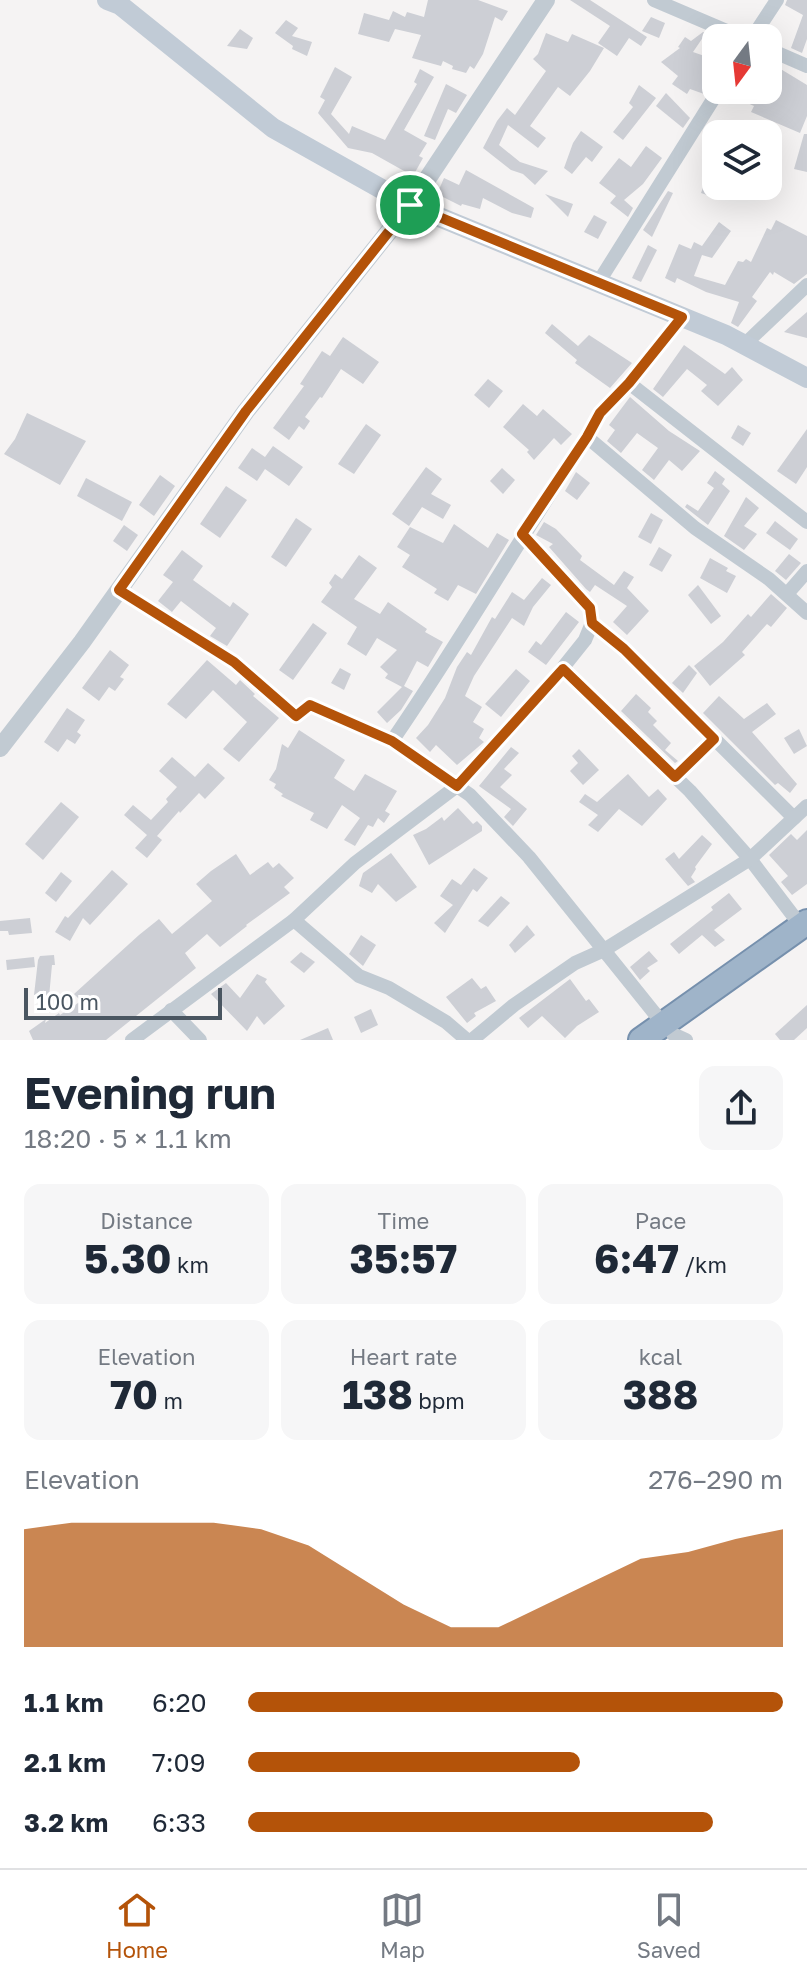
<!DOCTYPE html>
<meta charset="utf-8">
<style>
body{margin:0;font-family:"Golos Text",sans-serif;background:#f6f6f7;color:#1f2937;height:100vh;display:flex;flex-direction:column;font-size:30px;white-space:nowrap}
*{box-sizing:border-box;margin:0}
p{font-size:26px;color:#747a83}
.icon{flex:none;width:44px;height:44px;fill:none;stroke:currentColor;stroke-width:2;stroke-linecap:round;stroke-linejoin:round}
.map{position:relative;height:1040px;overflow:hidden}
.sheet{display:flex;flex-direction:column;background:#fff;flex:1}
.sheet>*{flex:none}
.needle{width:52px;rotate:195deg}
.buttons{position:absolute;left:702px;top:24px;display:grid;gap:16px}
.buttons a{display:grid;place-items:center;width:80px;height:80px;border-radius:16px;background:#fff;box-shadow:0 8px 32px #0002;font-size:40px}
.scale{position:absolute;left:24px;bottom:20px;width:198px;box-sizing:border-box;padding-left:8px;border:4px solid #4a5661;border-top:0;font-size:22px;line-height:28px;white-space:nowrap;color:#4a5661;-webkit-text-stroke:6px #fff;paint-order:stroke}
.pin{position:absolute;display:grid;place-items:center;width:68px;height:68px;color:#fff;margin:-34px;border:4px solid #fff;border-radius:50%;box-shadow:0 2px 8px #0007}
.round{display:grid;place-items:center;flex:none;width:84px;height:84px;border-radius:16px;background:#f6f6f7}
.summary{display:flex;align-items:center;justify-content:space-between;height:136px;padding:0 24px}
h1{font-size:44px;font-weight:700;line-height:60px}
.figures{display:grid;grid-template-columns:repeat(3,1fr);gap:12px;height:136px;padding:8px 24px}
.figures div{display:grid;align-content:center;border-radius:16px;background:#f6f6f7;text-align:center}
.figures b{font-size:40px;font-weight:700}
.figures small{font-size:22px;font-weight:400}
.figures p{font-size:22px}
.chart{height:224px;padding:16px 24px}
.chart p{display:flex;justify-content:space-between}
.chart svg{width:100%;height:144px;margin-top:8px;fill:#b45309;opacity:.7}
ul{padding:0 24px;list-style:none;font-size:26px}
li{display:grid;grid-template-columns:128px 96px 1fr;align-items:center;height:60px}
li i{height:20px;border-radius:10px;background:#b45309}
.menu{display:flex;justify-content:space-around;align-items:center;height:112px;border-top:2px solid #e0e1e3;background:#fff;font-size:22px;color:#747a83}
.menu a{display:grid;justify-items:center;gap:4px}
.menu .current{color:#b45309}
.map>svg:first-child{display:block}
.building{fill:#cdcfd5}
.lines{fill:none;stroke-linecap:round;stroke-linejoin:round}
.trunk-casing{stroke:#7690ad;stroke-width:28}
.minor{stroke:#c1cad2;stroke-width:14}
.tertiary{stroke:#c1cad2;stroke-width:18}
.secondary{stroke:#c1cbd6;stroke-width:20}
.trunk{stroke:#9fb4c9;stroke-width:24}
.route-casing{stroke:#fff;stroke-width:16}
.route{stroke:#b45309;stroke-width:10}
</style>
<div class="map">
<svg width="807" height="1040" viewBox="0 0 807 1040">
<rect width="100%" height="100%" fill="#f5f3f3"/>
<g class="building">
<polygon points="428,0 478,0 508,11 502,21 495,17 483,54 474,69 470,66 466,73 452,69 453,66 443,61 441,66 412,58 421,35 395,29 389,42 358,34 364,13 389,20 393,11 405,17 407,12 424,17"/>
<polygon points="570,0 590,0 647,37 641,46 629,38 617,56 598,43 610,26"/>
<polygon points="787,0 807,0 807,39 802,53 791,48 803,15 785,5"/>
<polygon points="651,17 665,23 659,38 642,31"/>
<polygon points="286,20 298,28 292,36 312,42 307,56 292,49 293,46 275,33"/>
<polygon points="240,29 253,38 247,49 227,46"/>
<polygon points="703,32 706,33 693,52 716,60 716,78 704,94 690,89 687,94 672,84 678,76 661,62 680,48 678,47 685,37 691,41"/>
<polygon points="546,33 568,42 572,34 604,48 590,71 570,96 558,87 530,126 546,138 538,148 508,125 499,145 520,162 548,171 535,185 523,174 511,170 483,148 497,121 507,108 515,115 546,71 533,59 538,54"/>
<polygon points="335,67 352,77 331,114 349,134 352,126 385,140 417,84 414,82 420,69 434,77 404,130 427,143 419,156 423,158 413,176 372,153 348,148 318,113 325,100 320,97"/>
<polygon points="779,68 807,85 807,116 800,133 751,112 754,106 728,94 729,90 768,90"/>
<polygon points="446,84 467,95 456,113 448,109 435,140 424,136"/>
<polygon points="639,85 656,98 623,140 613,132 633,107 629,103"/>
<polygon points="666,93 690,118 683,128 656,106"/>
<polygon points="581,131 603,147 592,162 586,157 572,174 564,168 573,143"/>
<polygon points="804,134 807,134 807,172 794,169"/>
<polygon points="646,146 662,158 643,184 624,200 633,208 628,217 610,203 616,196 599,183 619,158 631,167"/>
<polygon points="715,156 716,186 723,186 719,199 701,193"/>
<polygon points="466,170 534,208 531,218 512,213 483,198 480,209 462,204 461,206 437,194 444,178 459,185"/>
<polygon points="668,191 673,193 652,237 643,230"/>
<polygon points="545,194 573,204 568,217"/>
<polygon points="594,215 607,222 598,239 584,232"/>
<polygon points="776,220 807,236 807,274 794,284 774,272 773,275 770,272 752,297 757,301 738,327 731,323 739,302 706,292 677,278 675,283 665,278 679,244 691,249 694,242 702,246 719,222 731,231 712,258 702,255 694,276 725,285 738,261 743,262 746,259 751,262 767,228 771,230"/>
<polygon points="648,245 657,250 641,282 632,278"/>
<polygon points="807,312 807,338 784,332"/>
<polygon points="552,324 578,346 589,335 632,363 610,388 575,363 577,360 545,333"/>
<polygon points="343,337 379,362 363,384 341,369 322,398 320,397 305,417 310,421 304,430 299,426 289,440 273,428 304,386 300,384 322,351 330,356"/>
<polygon points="684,345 725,374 732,367 743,380 718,406 701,391 707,385 687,369 663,397 653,389"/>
<polygon points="488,379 503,391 489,408 474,395"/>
<polygon points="630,397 669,431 700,451 682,471 669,460 654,480 642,470 658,448 637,433 621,453 607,441 615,430 609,425"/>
<polygon points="523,404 537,416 543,409 572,434 561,445 554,438 534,460 527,452 529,450 503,427"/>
<polygon points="27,413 86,441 60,485 4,454 15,439"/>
<polygon points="366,424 381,435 354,474 338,464"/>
<polygon points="738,425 751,433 743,446 731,438"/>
<polygon points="807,429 807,467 796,484 777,471"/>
<polygon points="273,446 303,467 289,486 265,469 257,481 238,468 252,448 265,457"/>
<polygon points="426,467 442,479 431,494 451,505 443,519 422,507 409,526 392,514"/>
<polygon points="502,468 515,480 503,494 490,481"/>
<polygon points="715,471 725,479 722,484 730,491 708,525 685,507 687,504 698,511 714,488 707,483"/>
<polygon points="576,472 590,483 577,500 565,491"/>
<polygon points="160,475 175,486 154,516 139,505"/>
<polygon points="86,478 132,502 122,521 77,496"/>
<polygon points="226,486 247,500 220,538 200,524"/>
<polygon points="746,497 759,508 744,526 757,534 744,550 724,536"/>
<polygon points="651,513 663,520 651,544 638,537"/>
<polygon points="296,518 312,529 286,567 271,557"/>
<polygon points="775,521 798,539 790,550 766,533"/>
<polygon points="544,522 556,529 582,556 580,560 614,585 624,571 634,577 627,588 649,611 627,635 613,622 627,606 595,585 590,592 586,589 549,547 553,544 536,535"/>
<polygon points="454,524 488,548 497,533 509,540 476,594 458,585 448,601 434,593 437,589 402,567 410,555 397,547 410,527 443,543"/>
<polygon points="124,525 138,535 127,551 113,541"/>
<polygon points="659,547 672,555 662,572 649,565"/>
<polygon points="182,550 203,566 193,580 230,607 233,602 249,614 227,646 210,636 216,628 181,601 172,612 158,601 173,582 163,575"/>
<polygon points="789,554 801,563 786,580 775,571"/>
<polygon points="359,555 377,568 354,599 380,614 388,602 427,629 425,632 443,642 428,667 417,661 404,686 413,691 401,710 387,723 377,712 402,687 385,678 388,674 380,667 397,650 377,638 366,656 347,644 357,627 321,602 332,587 329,583 335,574 342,579"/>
<polygon points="710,558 728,568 726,571 736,576 727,593 700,578"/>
<polygon points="542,578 551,585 533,607 524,626 512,618 474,676 465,696 482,707 473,722 484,729 479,738 484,742 457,765 436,745 430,752 416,738 428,725 445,698 457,667 467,652 471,655 492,617 495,619 512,592 524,600"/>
<polygon points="698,585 721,616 711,624 688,595"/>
<polygon points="771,594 787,608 771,627 767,624 742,652 745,655 710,686 694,666 723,642 748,614 751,617"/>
<polygon points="566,612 579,622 546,665 528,652 536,641 541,645"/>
<polygon points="313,623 327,633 293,680 279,670"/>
<polygon points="110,650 129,665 120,677 124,679 115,691 109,687 99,701 82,688"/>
<polygon points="207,660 236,685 240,680 255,694 253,696 279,718 239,762 223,749 247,722 213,690 186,719 167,704"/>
<polygon points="689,665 697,673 683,693 672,683"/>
<polygon points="340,668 351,674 344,690 331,683"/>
<polygon points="516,669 530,681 501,717 485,704"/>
<polygon points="636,694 651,708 648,712 657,721 653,725 671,743 665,750 678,761 675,763 621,711"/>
<polygon points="719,696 744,719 767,703 776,714 752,732 797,784 790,793 778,783 775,785 703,713"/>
<polygon points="67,708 85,720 77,732 81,735 75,744 67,739 58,752 44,742"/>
<polygon points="799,729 807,746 794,754 784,738"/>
<polygon points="299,730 345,760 334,778 343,784 354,791 365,774 397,791 385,811 390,814 384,823 378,818 373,827 368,825 355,846 344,840 360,818 342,805 327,829 310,820 314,813 281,796 283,794 274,788 276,784 269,780 276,769 282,744 288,748"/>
<polygon points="511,747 519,753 504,769 512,775 500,787 527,809 513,826 504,817 511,809 479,786"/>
<polygon points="579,749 599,770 583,785 570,771 578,763 572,756"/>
<polygon points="172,757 195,777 208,763 225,778 205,799 199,793 180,813 179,811 157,836 162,840 147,858 135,848 147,835 124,815 133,805 151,820 168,802 166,799 177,787 159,771"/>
<polygon points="628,774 649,797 658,789 667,799 642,826 619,809 598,832 588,825 598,815 579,802 585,794 597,802"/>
<polygon points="61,802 79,817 43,860 25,844"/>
<polygon points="458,808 473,824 477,821 482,826 482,831 429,865 413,835 426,829 442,817 444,821"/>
<polygon points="807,830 807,884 792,895 781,882 788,876 769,855 791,834 797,840"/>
<polygon points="702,835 712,844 695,867 696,869 691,877 695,882 688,886 665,859 674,852 679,859"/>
<polygon points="391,853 417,887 396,902 378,884 372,893 359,886 363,873"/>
<polygon points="236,854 250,875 268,862 273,868 279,863 294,878 284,887 290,893 246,925 247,926 220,947 207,934 185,953 196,968 106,1040 33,1040 29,1031 46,1019 45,1023 59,1013 60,1015 81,1001 74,994 139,935 159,919 172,934 212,901 196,884 211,871"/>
<polygon points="474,868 488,878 477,892 473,889 445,933 434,923 453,905 440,896 452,879 461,885"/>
<polygon points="112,870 128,884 90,925 83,918 70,941 55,932 65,916 68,918"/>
<polygon points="61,872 72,881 56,902 45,893"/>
<polygon points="729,893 742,909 714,930 725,940 715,947 702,935 679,954 670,944 713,910 711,907"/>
<polygon points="501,896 510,903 488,927 478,921"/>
<polygon points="30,918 32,933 9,935 8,931 0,931 0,921"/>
<polygon points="527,925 535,935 515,953 509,945"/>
<polygon points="361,935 376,945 363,966 349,954"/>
<polygon points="649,951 658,961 647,968 650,971 640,980 630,967"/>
<polygon points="301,952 315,962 304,973 290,962"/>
<polygon points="54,955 55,965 52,965 49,997 34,995 38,960 40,956"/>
<polygon points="34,957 35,967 7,970 6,960"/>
<polygon points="257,974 267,979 265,982 285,1006 264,1025 257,1016 247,1031 211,994 226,983 240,998"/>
<polygon points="472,978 481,989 486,986 496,1001 474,1013 476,1016 467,1023 446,997"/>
<polygon points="570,979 586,1001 589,999 599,1012 577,1026 565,1038 542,1016 528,1028 519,1018"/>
<polygon points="807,1005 807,1028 794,1040 780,1040 775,1034"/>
<polygon points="371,1009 378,1025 361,1033 354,1017"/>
<polygon points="328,1028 333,1040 300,1040"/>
</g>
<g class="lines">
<g class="trunk-casing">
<polyline id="trunk" points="641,1040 807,922"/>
</g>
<g class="minor">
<polyline points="654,0 743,38"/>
<polyline points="752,38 777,0"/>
<polyline points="768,49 807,66"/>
<polyline points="598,283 719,90"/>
<polyline points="682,317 629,383 807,522"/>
<polyline points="744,345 807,285"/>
<polyline points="629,383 600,413 587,437 695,528 769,579 807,613"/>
<polyline points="119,590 234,662 296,716 310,705 392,741 470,795 529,857 664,1025"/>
<polyline points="787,594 807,571"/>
<polyline points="592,623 624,649 794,818"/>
<polyline points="563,669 690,791 750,859 801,926"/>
<path d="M392,741C460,642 520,538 587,437"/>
<polyline points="675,777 714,739"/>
<polyline points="294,920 359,976 389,988 446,1022 467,1040"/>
<polyline points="171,1010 200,1040"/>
<polyline points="673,1034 686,1040"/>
<polyline points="132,1040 294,920 355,863 457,786 545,690 585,640 592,623 590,608 522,534"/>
<polyline points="472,1040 514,1005 575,963 604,950 750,859 807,806"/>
</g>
<polyline class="tertiary" points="0,748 82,642 246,411 410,205 546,0"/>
<polyline class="secondary" points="107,0 120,5 273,128 410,205 726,335 807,378"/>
<use href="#trunk" class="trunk"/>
</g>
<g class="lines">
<g class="route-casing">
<polygon id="route" points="410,205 682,317 629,383 600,413 587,437 522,534 590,608 592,623 624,649 714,739 675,777 563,669 457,786 392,741 310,705 296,716 234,662 119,590 246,411"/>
</g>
<use href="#route" class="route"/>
</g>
</svg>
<div class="buttons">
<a><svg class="needle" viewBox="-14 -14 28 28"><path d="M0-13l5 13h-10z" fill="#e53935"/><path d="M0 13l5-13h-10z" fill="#747a83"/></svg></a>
<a><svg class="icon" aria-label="layers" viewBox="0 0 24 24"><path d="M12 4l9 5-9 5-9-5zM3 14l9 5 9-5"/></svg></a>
</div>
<div class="scale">100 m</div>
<div class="pin" style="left:410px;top:205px;background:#1e9e55"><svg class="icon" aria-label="arrive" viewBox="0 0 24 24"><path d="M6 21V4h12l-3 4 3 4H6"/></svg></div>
</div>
<section class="sheet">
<div class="summary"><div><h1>Evening run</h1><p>18:20 · 5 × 1.1 km</p></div><a class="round"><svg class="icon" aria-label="share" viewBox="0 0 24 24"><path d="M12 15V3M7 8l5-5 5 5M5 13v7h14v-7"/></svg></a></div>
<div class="figures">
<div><p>Distance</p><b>5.30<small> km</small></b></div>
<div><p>Time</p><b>35:57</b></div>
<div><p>Pace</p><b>6:47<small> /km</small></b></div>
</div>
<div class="figures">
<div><p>Elevation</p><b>70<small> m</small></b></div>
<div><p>Heart rate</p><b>138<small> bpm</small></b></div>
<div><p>kcal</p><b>388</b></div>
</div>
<div class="chart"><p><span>Elevation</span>276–290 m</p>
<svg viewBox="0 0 160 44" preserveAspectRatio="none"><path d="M0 44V8L10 6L20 6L30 6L40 6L50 8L60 13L70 22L80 31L90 38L100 38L110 31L120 24L130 17L140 15L150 11L160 8V44z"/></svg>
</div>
<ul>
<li><b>1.1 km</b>6:20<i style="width:100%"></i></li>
<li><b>2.1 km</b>7:09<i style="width:62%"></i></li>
<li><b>3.2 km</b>6:33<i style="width:87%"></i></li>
</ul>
</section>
<nav class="menu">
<a class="current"><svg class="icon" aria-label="home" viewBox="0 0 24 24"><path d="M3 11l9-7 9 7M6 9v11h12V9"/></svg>Home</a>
<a><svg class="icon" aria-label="map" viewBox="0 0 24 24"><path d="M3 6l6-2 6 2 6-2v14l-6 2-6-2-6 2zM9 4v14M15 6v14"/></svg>Map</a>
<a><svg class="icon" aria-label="saved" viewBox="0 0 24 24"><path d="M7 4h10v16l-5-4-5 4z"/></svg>Saved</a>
</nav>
